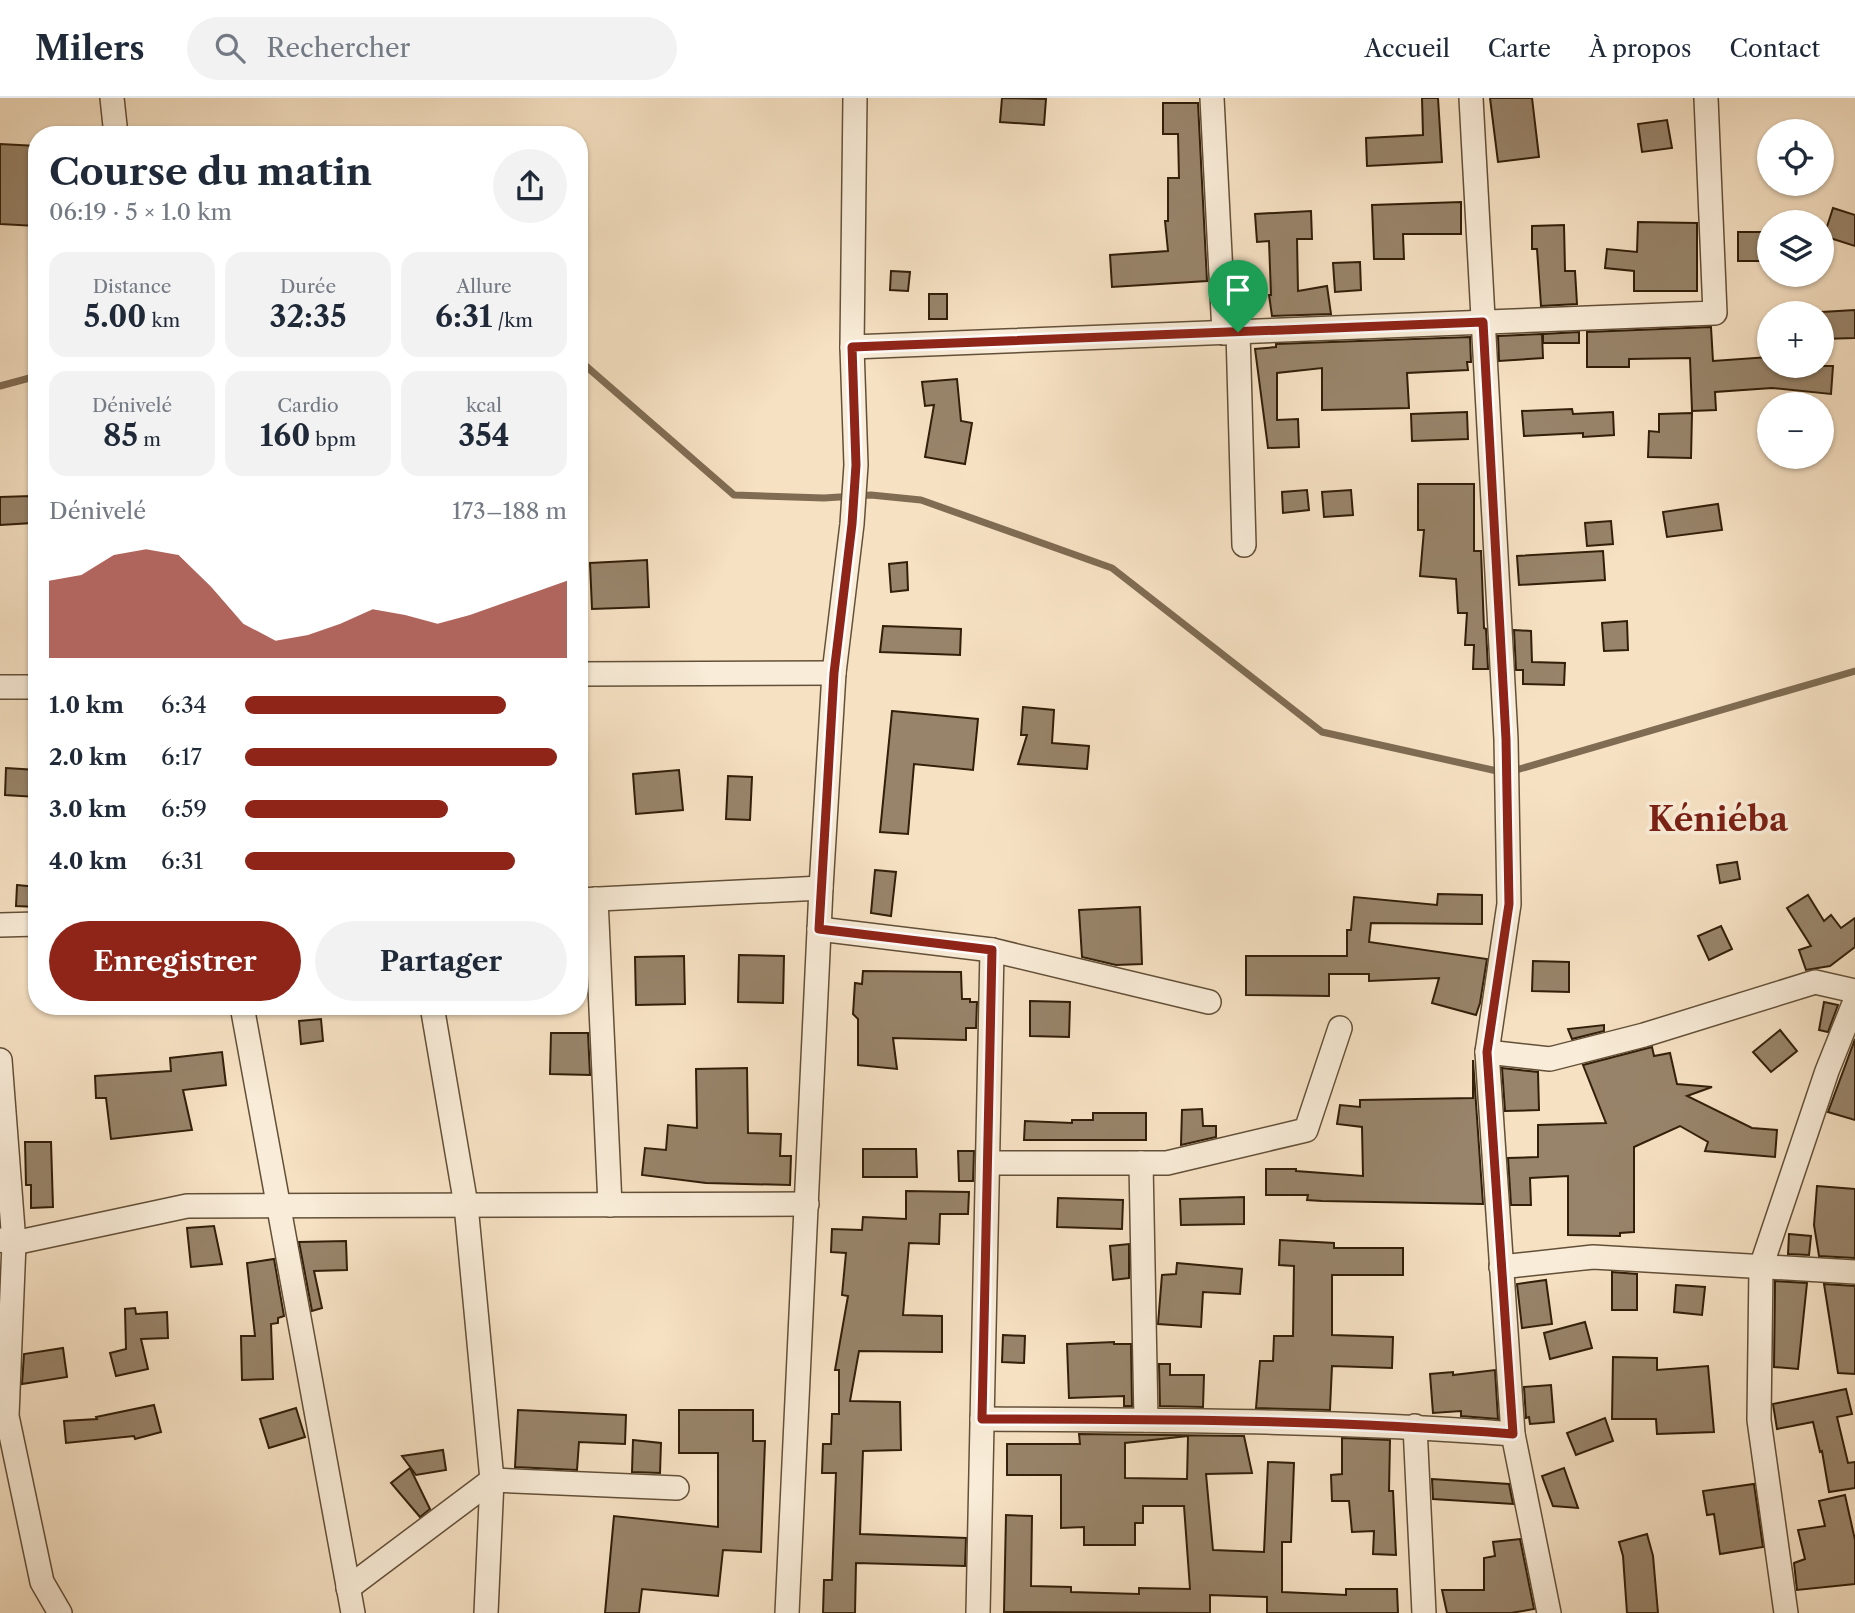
<!DOCTYPE html>
<html lang="fr">
<meta charset="utf-8">
<style>
body{margin:0;font-family:"Libre Caslon Text",serif;background:#f2f2f3;color:#1f2937;height:100vh;display:flex;flex-direction:column;font-size:26px;white-space:nowrap}
*{box-sizing:border-box;margin:0}
p{font-size:23px;color:#747a83}
.icon{flex:none;width:38px;height:38px;fill:none;stroke:currentColor;stroke-width:2;stroke-linecap:round;stroke-linejoin:round}
.map{position:relative;flex:1;overflow:hidden}
.sheet{position:absolute;left:28px;top:28px;width:560px;height:889px;display:flex;flex-direction:column;background:#fff;border-radius:28px;box-shadow:0 2px 5px #0004}
.sheet>*{flex:none}
.buttons{position:absolute;left:1757px;top:21px;display:grid;gap:14px}
.buttons a{display:grid;place-items:center;width:77px;height:77px;border-radius:50%;background:#fff;box-shadow:0 2px 5px #0004;font-size:35px}
.pin{position:absolute;display:grid;place-items:center;width:60px;height:60px;color:#fff;margin:-72px -30px;border-radius:50% 50% 50% 0;rotate:-45deg;box-shadow:0 0 7px #0007}
.pin .icon{rotate:45deg}
.round{display:grid;place-items:center;flex:none;width:74px;height:74px;border-radius:37px;background:#f2f2f3}
.head{display:flex;align-items:center;justify-content:space-between;height:119px;padding:0 21px}
h1{font-size:38px;font-weight:700;line-height:52px}
.stats{display:grid;grid-template-columns:repeat(3,1fr);gap:10px;height:119px;padding:7px 21px}
.stats div{display:grid;align-content:center;border-radius:18px;background:#f2f2f3;text-align:center}
.stats b{font-size:30px;font-weight:700}
.stats small{font-size:19px;font-weight:400}
.stats p{font-size:19px}
.chart{height:196px;padding:14px 21px}
.chart p{display:flex;justify-content:space-between}
.chart svg{width:100%;height:126px;margin-top:7px;fill:#8f2418;opacity:.7}
.button{display:flex;gap:14px;margin-top:auto;padding:14px 21px}
.button a{flex:1;height:80px;border-radius:42px;background:#8f2418;color:#fff;font-size:28px;font-weight:700;line-height:80px;text-align:center}
.button a+a{background:#f2f2f3;color:#1f2937}
ul{padding:0 21px;list-style:none;font-size:23px}
li{display:grid;grid-template-columns:112px 84px 1fr;align-items:center;height:52px}
li i{height:18px;border-radius:9px;background:#8f2418}
header{display:flex;align-items:center;gap:42px;box-sizing:border-box;height:98px;padding:0 35px;background:#fff;border-bottom:2px solid #e0e1e3}
header strong{font-size:33px}
nav{display:flex;gap:38px;margin-inline-start:auto;font-size:24px}
.search{width:490px;height:63px;background:#f2f2f3;display:flex;align-items:center;gap:18px;box-sizing:border-box;padding:0 24px;border-radius:38px;color:#747a83;font-size:26px}
.map>svg:first-child{display:block}
.lines{fill:none;stroke-linecap:round;stroke-linejoin:round}
.stream{stroke:#7f6c53;stroke-width:7}
.building{fill:#98846a;stroke:#321f09;stroke-width:2;fill-rule:evenodd}
.minor-casing{stroke:#635038;stroke-width:26}
.minor{stroke:#f9ecd8;stroke-width:23}
.route-casing{stroke:#fff;stroke-width:14}
.route{stroke:#8f2418;stroke-width:9}
.labels{text-anchor:middle;dominant-baseline:central;stroke-width:7;stroke-linejoin:round;paint-order:stroke}
.town-label{font-size:33px;font-weight:bold;fill:#7a1f14;stroke:#f9ecd8}
</style>
<header>
<strong>Milers</strong>
<div class="search"><svg class="icon" aria-label="search" viewBox="0 0 24 24"><circle cx="10" cy="10" r="6"/><path d="M15 15l6 6"/></svg>Rechercher</div>
<nav><a>Accueil</a><a>Carte</a><a>À propos</a><a>Contact</a></nav>
</header>
<div class="map">
<svg width="1855" height="1515" viewBox="0 0 1855 1515">
<rect width="100%" height="100%" fill="#f6e1c3"/>
<filter id="stains"><feTurbulence type="fractalNoise" baseFrequency=".00286" numOctaves="4"/><feColorMatrix values="0 0 0 0 .2 0 0 0 0 .09 0 0 0 0 .02 0 0 0 .5 -.17"/></filter>
<radialGradient id="worn" r=".72"><stop offset=".6" stop-color="#630" stop-opacity="0"/><stop offset="1" stop-color="#630" stop-opacity=".3"/></radialGradient>
<g class="lines">
<g class="stream">
<polyline points="579,262 734,397 824,400 871,397 921,402 1112,470 1322,634 1506,675 1855,573"/>
<polyline points="0,288 37,278"/>
</g>
</g>
<g class="building">
<polygon points="1002,0 1046,1 1044,27 1000,24"/>
<polygon points="1422,0 1438,0 1442,64 1367,68 1366,40 1423,37"/>
<polygon points="1490,0 1532,0 1539,59 1498,64"/>
<polygon points="1163,5 1198,5 1207,183 1112,189 1110,157 1168,153 1165,123 1168,123 1168,80 1179,80 1178,36 1163,36"/>
<polygon points="1667,22 1672,50 1642,54 1638,26"/>
<polygon points="0,46 37,48 36,128 0,126"/>
<polygon points="1461,104 1461,136 1403,136 1404,161 1374,161 1372,107"/>
<polygon points="1833,110 1855,117 1855,148 1824,138"/>
<polygon points="1311,113 1312,141 1297,141 1298,193 1327,188 1331,216 1272,218 1269,197 1271,197 1269,143 1257,144 1255,116"/>
<polygon points="1638,124 1697,125 1697,193 1634,193 1634,173 1605,170 1607,151 1637,154"/>
<polygon points="1564,127 1565,173 1575,173 1577,206 1541,208 1537,151 1532,151 1532,128"/>
<rect x="1738" y="134" width="31" height="29"/>
<polygon points="1360,164 1361,192 1335,194 1333,165"/>
<polygon points="891,173 910,174 908,193 890,192"/>
<rect x="929" y="196" width="18" height="25"/>
<polygon points="1855,212 1855,240 1822,241 1822,214"/>
<polygon points="1711,229 1713,263 1769,259 1769,268 1833,268 1831,296 1772,290 1715,294 1716,312 1692,313 1690,260 1629,261 1629,269 1587,269 1587,234"/>
<polygon points="1579,234 1579,245 1543,245 1543,236"/>
<polygon points="1542,236 1543,260 1499,263 1498,238"/>
<polygon points="1470,239 1471,264 1467,264 1468,272 1407,275 1409,310 1322,312 1322,270 1277,275 1277,322 1298,321 1299,349 1268,350 1255,251 1276,249 1276,246"/>
<polygon points="957,281 961,323 972,325 965,366 925,359 934,307 925,308 922,284"/>
<polygon points="1572,311 1573,316 1613,314 1614,337 1583,339 1583,335 1524,338 1522,313"/>
<polygon points="1467,314 1468,341 1412,343 1411,316"/>
<polygon points="1692,315 1691,360 1648,359 1649,333 1659,334 1659,316"/>
<polygon points="1418,386 1474,386 1474,453 1481,453 1484,530 1486,531 1488,571 1473,571 1474,547 1465,547 1467,515 1458,515 1456,481 1420,478 1424,432 1418,432"/>
<polygon points="1307,392 1309,412 1283,415 1282,394"/>
<polygon points="1351,392 1353,417 1324,419 1322,394"/>
<polygon points="31,398 32,425 0,427 0,399"/>
<polygon points="1718,406 1722,432 1667,439 1663,414"/>
<polygon points="1611,423 1613,446 1587,448 1585,425"/>
<polygon points="1603,453 1605,482 1519,487 1517,458"/>
<polygon points="647,462 649,509 592,511 590,465"/>
<polygon points="907,464 908,492 891,494 889,466"/>
<polygon points="1627,523 1628,552 1604,553 1602,525"/>
<polygon points="883,528 961,531 960,557 880,554"/>
<polygon points="1514,532 1531,533 1532,564 1565,565 1564,587 1523,586 1523,572 1516,572"/>
<polygon points="1023,609 1054,612 1052,645 1089,648 1087,671 1018,666 1027,637 1021,637"/>
<polygon points="892,613 978,621 973,672 914,666 908,736 880,734"/>
<polygon points="6,670 37,672 37,699 5,697"/>
<polygon points="679,672 683,712 636,716 633,676"/>
<polygon points="728,678 752,679 750,722 726,721"/>
<polygon points="1737,764 1740,781 1720,785 1717,767"/>
<polygon points="875,772 896,774 891,818 871,815"/>
<polygon points="17,787 37,789 37,809 16,808"/>
<polygon points="1438,796 1482,797 1482,826 1371,825 1369,844 1487,861 1480,905 1476,917 1432,905 1439,880 1369,883 1369,876 1329,876 1329,898 1246,897 1246,858 1347,858 1347,832 1351,832 1354,799 1437,807"/>
<polygon points="1808,797 1824,823 1831,817 1841,830 1855,820 1855,849 1830,868 1806,872 1799,852 1811,848 1787,810"/>
<polygon points="1140,809 1142,866 1116,867 1082,859 1079,812"/>
<polygon points="1721,828 1732,851 1709,862 1698,838"/>
<polygon points="739,857 784,858 783,905 738,904"/>
<polygon points="684,858 685,906 636,907 635,859"/>
<polygon points="1533,863 1569,864 1569,894 1532,893"/>
<polygon points="863,873 961,874 962,901 970,901 970,904 977,904 976,930 966,930 966,942 893,940 897,971 858,967 858,921 853,916 855,885 862,886"/>
<polygon points="1030,903 1070,904 1069,939 1030,938"/>
<polygon points="1824,904 1838,907 1828,934 1819,932"/>
<polygon points="321,921 323,943 301,946 299,923"/>
<polygon points="1604,927 1604,933 1572,941 1568,931"/>
<polygon points="1780,932 1797,953 1771,974 1753,954"/>
<polygon points="551,935 588,935 590,977 550,976"/>
<polygon points="1855,941 1855,1022 1828,1014"/>
<polygon points="1652,949 1654,958 1670,955 1677,986 1712,989 1687,998 1752,1030 1777,1032 1775,1059 1705,1053 1708,1044 1680,1028 1634,1049 1634,1134 1620,1135 1620,1138 1568,1137 1568,1078 1530,1080 1531,1107 1511,1107 1508,1060 1538,1059 1538,1027 1606,1025 1583,967"/>
<polygon points="222,954 226,987 183,992 192,1032 111,1041 106,1000 96,1000 95,978 171,973 170,960"/>
<polygon points="1473,962 1483,1106 1322,1103 1307,1102 1308,1097 1266,1097 1266,1071 1296,1071 1296,1073 1363,1078 1362,1029 1337,1026 1340,1007 1360,1009 1360,1002 1473,1000"/>
<polygon points="747,970 748,1035 781,1036 780,1058 791,1058 790,1087 706,1085 642,1077 645,1050 666,1052 668,1027 697,1030 696,971"/>
<polygon points="1502,970 1538,974 1539,1012 1505,1013"/>
<polygon points="1202,1011 1203,1028 1216,1028 1216,1039 1181,1047 1182,1012"/>
<polygon points="1093,1015 1146,1015 1146,1042 1024,1042 1025,1023 1072,1025 1072,1022 1093,1022"/>
<polygon points="25,1044 51,1044 53,1109 31,1110 31,1087 26,1087"/>
<polygon points="863,1051 916,1051 917,1079 863,1079"/>
<polygon points="958,1053 974,1053 973,1083 959,1083"/>
<polygon points="1817,1088 1855,1091 1855,1160 1819,1158 1814,1127"/>
<polygon points="906,1093 969,1094 968,1116 940,1116 939,1146 909,1145 903,1217 942,1218 942,1254 859,1253 850,1303 900,1304 901,1352 863,1353 860,1436 966,1440 965,1468 856,1465 855,1515 823,1515 824,1482 832,1482 836,1375 822,1375 823,1346 831,1346 832,1316 839,1316 839,1272 835,1272 848,1198 842,1197 846,1155 831,1154 832,1131 862,1132 863,1119 906,1121"/>
<polygon points="1244,1099 1244,1126 1181,1127 1180,1101"/>
<polygon points="1058,1100 1123,1102 1122,1131 1057,1129"/>
<polygon points="214,1128 222,1166 191,1169 187,1130"/>
<polygon points="1789,1136 1811,1138 1809,1157 1788,1156"/>
<polygon points="1280,1142 1334,1145 1334,1150 1403,1150 1403,1177 1332,1177 1332,1237 1393,1239 1392,1270 1332,1268 1330,1312 1256,1310 1260,1263 1273,1263 1274,1238 1293,1238 1294,1168 1279,1167"/>
<polygon points="346,1143 347,1172 314,1173 322,1210 312,1213 299,1144"/>
<polygon points="1129,1146 1129,1180 1113,1182 1110,1148"/>
<polygon points="274,1161 284,1218 278,1220 278,1225 271,1226 273,1281 242,1282 241,1238 255,1238 247,1165"/>
<polygon points="1177,1165 1242,1171 1240,1196 1203,1194 1201,1229 1158,1226 1162,1177 1176,1176"/>
<polygon points="1612,1174 1637,1176 1637,1212 1612,1212"/>
<polygon points="1546,1182 1552,1226 1522,1230 1517,1186"/>
<polygon points="1775,1183 1807,1185 1798,1271 1774,1269"/>
<polygon points="1824,1186 1855,1188 1855,1276 1838,1275"/>
<polygon points="1676,1187 1705,1189 1702,1217 1674,1214"/>
<polygon points="135,1210 136,1216 167,1214 168,1240 141,1241 148,1271 116,1278 110,1255 126,1251 125,1211"/>
<polygon points="1585,1224 1592,1250 1550,1261 1544,1235"/>
<polygon points="1003,1237 1025,1238 1024,1265 1002,1264"/>
<polygon points="1114,1244 1114,1246 1131,1246 1132,1308 1124,1308 1124,1298 1069,1300 1067,1246"/>
<polygon points="63,1250 67,1279 22,1286 24,1256"/>
<polygon points="1613,1259 1657,1260 1657,1272 1708,1268 1714,1334 1657,1336 1656,1321 1612,1321"/>
<polygon points="1159,1266 1170,1266 1170,1277 1204,1277 1203,1309 1160,1308"/>
<polygon points="1495,1272 1498,1321 1461,1318 1461,1313 1433,1315 1430,1276 1453,1274 1453,1277"/>
<polygon points="1551,1287 1554,1324 1530,1326 1529,1319 1526,1320 1524,1289"/>
<polygon points="1846,1291 1852,1316 1837,1319 1848,1365 1855,1364 1855,1390 1829,1394 1822,1353 1820,1354 1813,1324 1777,1331 1773,1306"/>
<polygon points="154,1307 161,1334 135,1341 134,1338 66,1345 64,1323 97,1321 96,1319"/>
<polygon points="296,1310 305,1339 269,1350 260,1321"/>
<polygon points="518,1312 626,1317 625,1346 579,1344 577,1372 515,1369"/>
<polygon points="679,1312 753,1312 753,1343 765,1343 761,1454 723,1452 718,1498 642,1491 639,1515 605,1515 614,1418 718,1429 718,1355 679,1355"/>
<polygon points="1605,1320 1613,1343 1576,1357 1567,1335"/>
<path d="M1079,1336L1244,1338L1252,1375L1206,1376L1213,1452L1264,1454L1268,1364L1294,1365L1291,1444H1282V1494L1346,1497V1491H1397L1398,1515H1267V1499L1210,1497V1515L1004,1514L1006,1417L1032,1418L1031,1488L1071,1489V1494L1139,1496V1490L1190,1491L1184,1408H1143V1425H1135V1447H1084V1429L1061,1430V1377H1007V1346H1080ZM1188,1338L1187,1381L1125,1380V1345Z"/>
<polygon points="1342,1340 1390,1342 1389,1393 1393,1393 1396,1457 1373,1456 1374,1433 1352,1434 1349,1403 1332,1403 1331,1377 1342,1376"/>
<polygon points="633,1342 661,1345 660,1375 632,1374"/>
<polygon points="443,1352 446,1372 416,1377 402,1358"/>
<polygon points="410,1370 430,1411 420,1419 391,1385"/>
<polygon points="1564,1370 1578,1410 1553,1408 1542,1378"/>
<polygon points="1432,1381 1509,1386 1513,1406 1433,1401"/>
<polygon points="1754,1386 1763,1449 1720,1456 1714,1416 1707,1417 1703,1393"/>
<polygon points="1845,1397 1855,1442 1855,1486 1797,1492 1794,1465 1805,1461 1798,1432 1825,1428 1819,1403"/>
<polygon points="1647,1436 1653,1458 1658,1515 1627,1515 1623,1458 1619,1444"/>
<polygon points="1520,1441 1534,1511 1511,1515 1447,1515 1442,1492 1484,1492 1484,1460 1495,1458 1493,1444"/>
</g>
<g class="lines">
<g class="minor-casing">
<g id="minor">
<polyline points="112,0 116,37"/>
<polyline points="1212,0 1224,235"/>
<polyline points="1471,0 1506,641 1509,806 1487,954 1513,1336 1549,1515"/>
<polyline points="1238,234 1244,447"/>
<polyline points="852,249 1715,215 1706,0"/>
<polyline points="579,576 834,575"/>
<polyline points="0,589 37,589"/>
<polyline points="596,801 610,1107"/>
<polyline points="579,802 821,790"/>
<polyline points="0,827 37,826"/>
<polyline points="819,831 992,852 1209,904"/>
<polyline points="242,908 353,1515"/>
<polyline points="432,908 466,1107 492,1382 486,1515"/>
<polyline points="1487,954 1550,961 1644,937 1815,884 1855,893"/>
<polyline points="0,962 14,1145 7,1318 42,1484 60,1515"/>
<polyline points="988,1065 1167,1065 1306,1032 1340,930"/>
<polyline points="1141,1065 1146,1322"/>
<polyline points="0,1142 14,1145 187,1108 807,1106"/>
<polyline points="1501,1169 1593,1159 1855,1174"/>
<path d="M982,1321C1159,1322 1337,1322 1513,1336"/>
<polyline points="1415,1328 1424,1515"/>
<polyline points="348,1490 492,1382 677,1390"/>
<polyline points="787,1515 821,790 834,575 852,426 856,367 852,249 855,0"/>
<polyline points="978,1515 992,852"/>
<polyline points="1786,1515 1759,1322 1761,1169 1827,973 1855,903"/>
</g>
</g>
<use href="#minor" class="minor"/>
</g>
<g class="lines">
<g class="route-casing">
<path id="route" d="M1483,224L1506,641L1509,806L1487,954L1513,1336C1337,1322 1159,1321 982,1321L992,852L819,831L834,575L852,426L856,367L852,249Z"/>
</g>
<use href="#route" class="route"/>
</g>
<g class="labels">
<g class="town-label">
<text x="1718" y="721">Kéniéba</text>
</g>
</g>
<rect width="100%" height="100%" filter="url(#stains)"/>
<rect width="100%" height="100%" fill="url(#worn)"/>
</svg>
<div class="buttons">
<a><svg class="icon" aria-label="locate" viewBox="0 0 24 24"><circle cx="12" cy="12" r="6"/><path d="M12 2v4M12 18v4M2 12h4M18 12h4"/></svg></a>
<a><svg class="icon" aria-label="layers" viewBox="0 0 24 24"><path d="M12 4l9 5-9 5-9-5zM3 14l9 5 9-5"/></svg></a>
<a>+</a>
<a>−</a>
</div>
<div class="pin" style="left:1238px;top:234px;background:#1e9e55"><svg class="icon" aria-label="arrive" viewBox="0 0 24 24"><path d="M6 21V4h12l-3 4 3 4H6"/></svg></div>
<section class="sheet">
<div class="head"><div><h1>Course du matin</h1><p>06:19 · 5 × 1.0 km</p></div><a class="round"><svg class="icon" aria-label="share" viewBox="0 0 24 24"><path d="M12 15V3M7 8l5-5 5 5M5 13v7h14v-7"/></svg></a></div>
<div class="stats">
<div><p>Distance</p><b>5.00<small> km</small></b></div>
<div><p>Durée</p><b>32:35</b></div>
<div><p>Allure</p><b>6:31<small> /km</small></b></div>
</div>
<div class="stats">
<div><p>Dénivelé</p><b>85<small> m</small></b></div>
<div><p>Cardio</p><b>160<small> bpm</small></b></div>
<div><p>kcal</p><b>354</b></div>
</div>
<div class="chart"><p><span>Dénivelé</span>173–188 m</p>
<svg viewBox="0 0 160 44" preserveAspectRatio="none"><path d="M0 44V17L10 15L20 8L30 6L40 8L50 19L60 32L70 38L80 36L90 32L100 27L110 29L120 32L130 29L140 25L150 21L160 17V44z"/></svg>
</div>
<ul>
<li><b>1.0 km</b>6:34<i style="width:81%"></i></li>
<li><b>2.0 km</b>6:17<i style="width:97%"></i></li>
<li><b>3.0 km</b>6:59<i style="width:63%"></i></li>
<li><b>4.0 km</b>6:31<i style="width:84%"></i></li>
</ul>
<div class="button"><a>Enregistrer</a><a>Partager</a></div>
</section>
</div>
